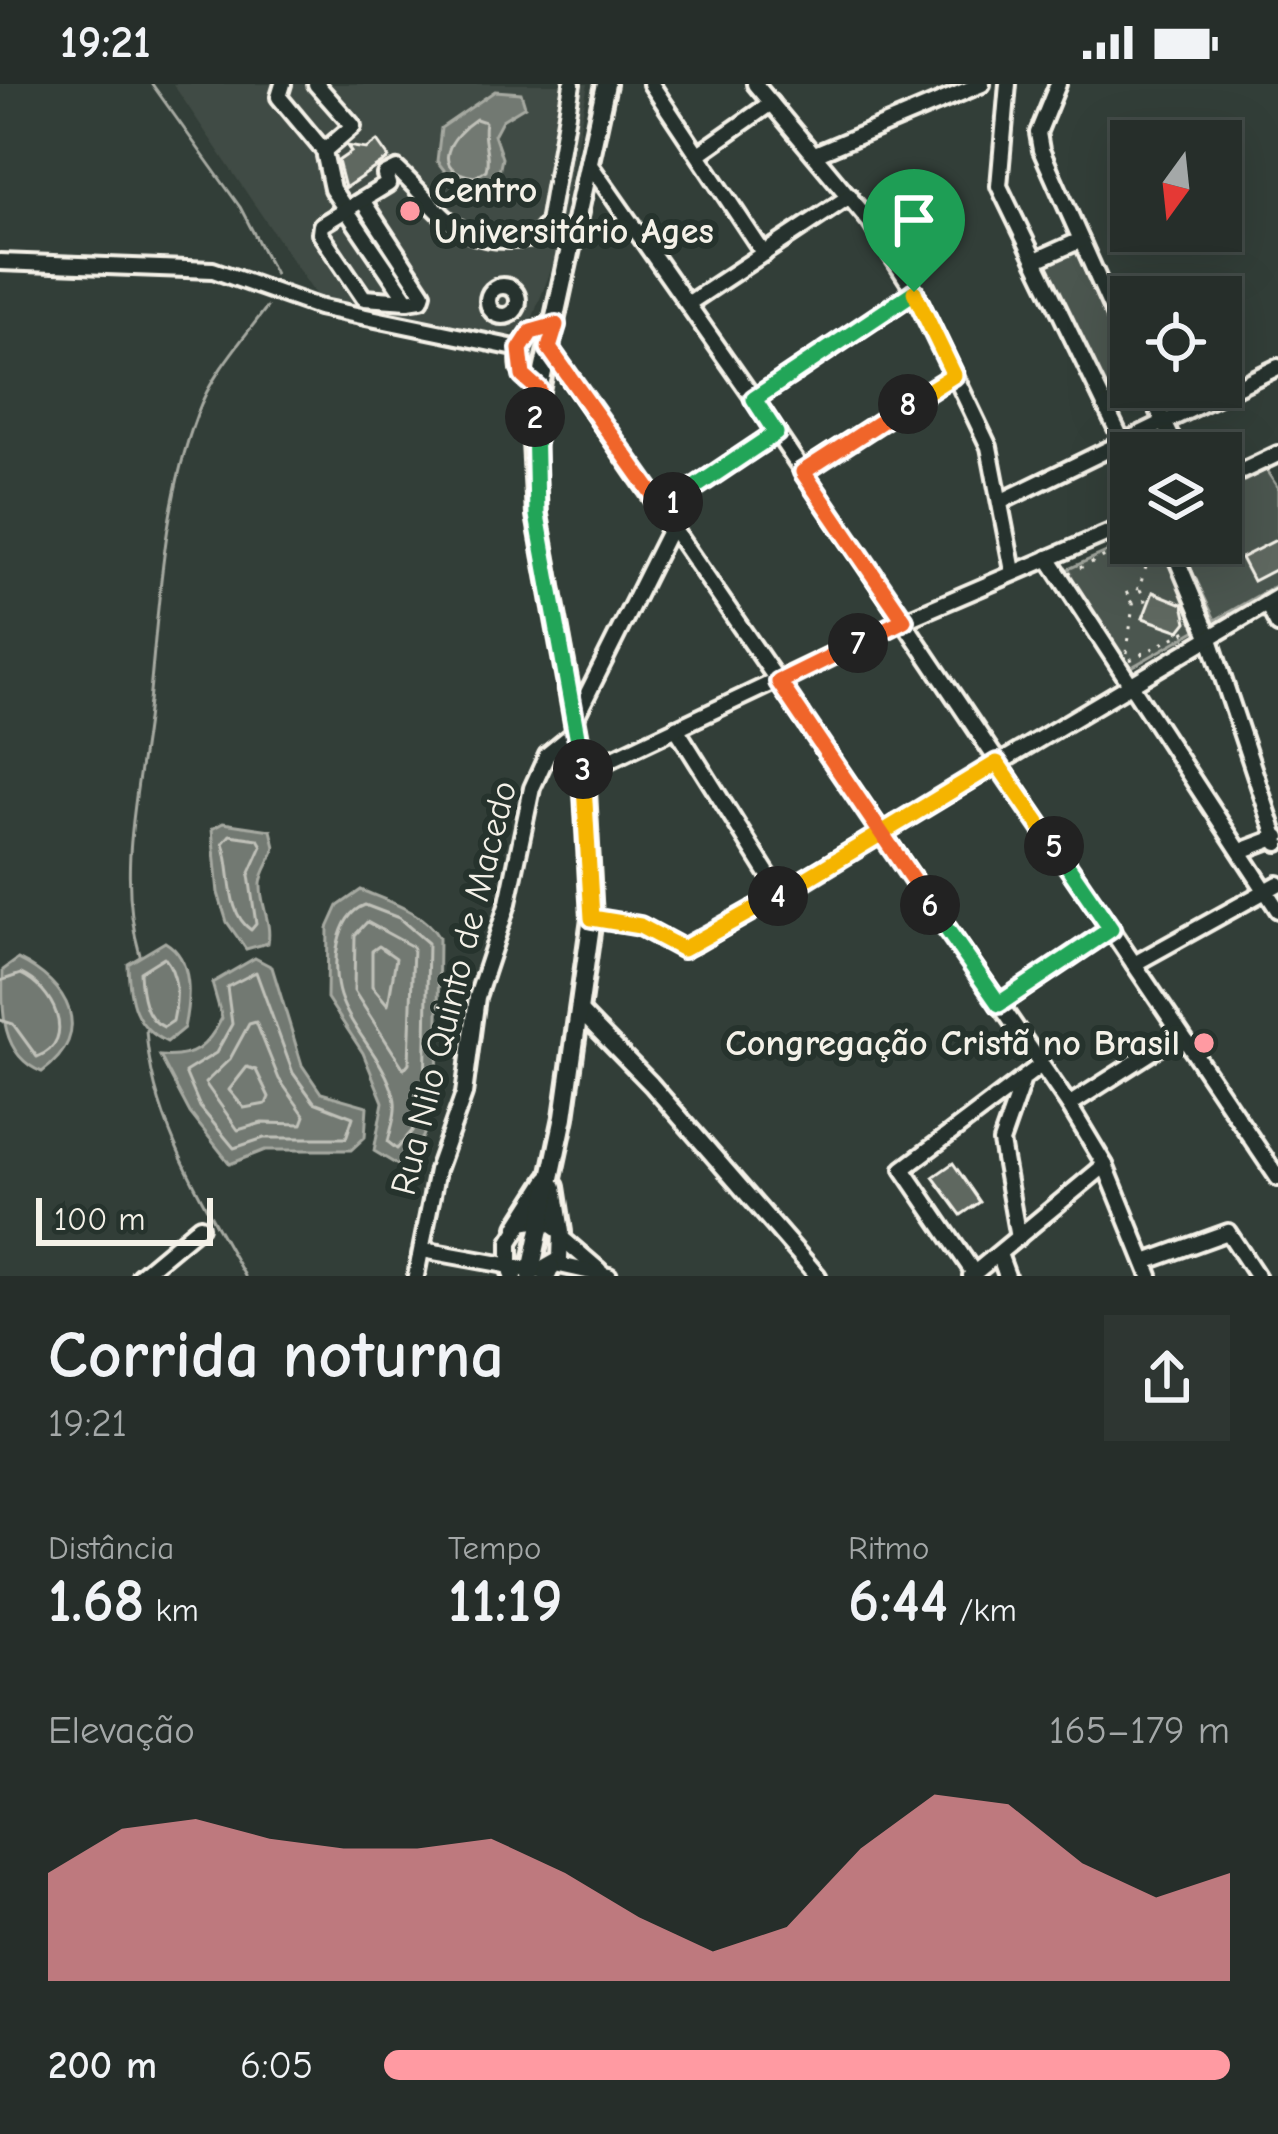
<!DOCTYPE html>
<html lang="pt">
<meta charset="utf-8">
<style>
body{margin:0;font-family:"Comic Neue",sans-serif;background:#2e3632;color:#f1f3f6;height:100vh;display:flex;flex-direction:column;font-size:45px;white-space:nowrap}
*{box-sizing:border-box;margin:0}
p{font-size:39px;color:#a4a8a8}
.icon{flex:none;width:66px;height:66px;fill:none;stroke:currentColor;stroke-width:2;stroke-linecap:round;stroke-linejoin:round}
.map{position:relative;height:1192px;overflow:hidden}
.sheet{display:flex;flex-direction:column;background:#262e2a;flex:1}
.sheet>*{flex:none}
.needle{width:78px;rotate:195deg}
.tools{position:absolute;left:1110px;top:36px;display:grid;gap:24px}
.tools a{display:grid;place-items:center;width:132px;height:132px;border-radius:0px;background:#262e2a;box-shadow:0 12px 48px #0002,0 0 0 3px #424a47;font-size:60px}
.scale{position:absolute;left:36px;bottom:30px;width:177px;box-sizing:border-box;padding-left:12px;border:6px solid #f4f1e8;border-top:0;font-size:33px;line-height:42px;white-space:nowrap;color:#f4f1e8;-webkit-text-stroke:9px #26332d;paint-order:stroke}
.pin{position:absolute;display:grid;place-items:center;width:102px;height:102px;color:#fff;margin:-123px -51px;border-radius:50% 50% 50% 0;rotate:-45deg;box-shadow:0 0 12px #0007}
.pin .icon{rotate:45deg}
.km{position:absolute;width:60px;height:60px;margin:-30px;border-radius:50%;background:#222;color:#fff;font-size:33px;line-height:60px;text-align:center}
.round{display:grid;place-items:center;flex:none;width:126px;height:126px;border-radius:0px;background:#2e3632}
.head{display:flex;align-items:center;justify-content:space-between;height:204px;padding:0 48px}
h1{font-size:66px;font-weight:700;line-height:90px}
.figures{display:grid;grid-template-columns:repeat(3,1fr);gap:18px;height:204px;padding:12px 48px}
.figures div{display:grid;align-content:center}
.figures b{font-size:60px;font-weight:700}
.figures small{font-size:33px;font-weight:400}
.figures p{font-size:33px}
.chart{height:336px;padding:24px 48px}
.chart p{display:flex;justify-content:space-between}
.chart svg{width:100%;height:216px;margin-top:12px;fill:#ff9aa2;opacity:.7}
ul{padding:0 48px;list-style:none;font-size:39px}
li{display:grid;grid-template-columns:192px 144px 1fr;align-items:center;height:90px}
li i{height:30px;border-radius:15px;background:#ff9aa2}
.status{display:flex;justify-content:space-between;align-items:center;height:84px;padding:0 60px;background:#262e2a;direction:ltr}
.status svg{height:33px;fill:currentColor}
.map>svg:first-child{display:block}
.built{fill:#404b44}
.green{fill:#4c564f;stroke:#a0a49c;stroke-width:3}
.water{fill:#727972;stroke:#a6a9a1;stroke-width:3}
.lines{fill:none;stroke-linecap:round;stroke-linejoin:round}
.shore{stroke:#c0c1b9;stroke-width:3}
.stream{stroke:#a6a9a1;stroke-width:3}
.building{fill:#5f6861;stroke:#f4f1e8;stroke-width:3}
.minor-casing{stroke:#f4f1e8;stroke-width:22}
.major-casing{stroke:#f4f1e8;stroke-width:26}
.path{stroke:#f4f1e8;stroke-width:3;stroke-dasharray:3 9;stroke-linecap:butt}
.minor{stroke:#26332d;stroke-width:14}
.major{stroke:#26332d;stroke-width:16}
.split-1-casing{stroke:#fff;stroke-width:24}
.split-2-casing{stroke:#fff;stroke-width:24}
.split-3-casing{stroke:#fff;stroke-width:24}
.split-4-casing{stroke:#fff;stroke-width:24}
.split-5-casing{stroke:#fff;stroke-width:24}
.split-6-casing{stroke:#fff;stroke-width:24}
.split-7-casing{stroke:#fff;stroke-width:24}
.split-8-casing{stroke:#fff;stroke-width:24}
.split-9-casing{stroke:#fff;stroke-width:24}
.split-1{stroke:#22a559;stroke-width:15}
.split-2{stroke:#f0652b;stroke-width:15}
.split-3{stroke:#22a559;stroke-width:15}
.split-4{stroke:#f5b400;stroke-width:15}
.split-5{stroke:#f5b400;stroke-width:15}
.split-6{stroke:#22a559;stroke-width:15}
.split-7{stroke:#f0652b;stroke-width:15}
.split-8{stroke:#f0652b;stroke-width:15}
.split-9{stroke:#f5b400;stroke-width:15}
.poi-dot{fill:#ff9aa2;stroke:#26332d;stroke-width:4.5}
.labels{text-anchor:middle;dominant-baseline:central;stroke-width:12;stroke-linejoin:round;paint-order:stroke}
.poi-label{font-size:36px;font-weight:bold;fill:#f4f1e8;stroke:#26332d;text-anchor:start}
.street-label{font-size:36px;fill:#f4f1e8;stroke:#26332d}
</style>
<div class="status"><b>19:21</b><svg viewBox="0 0 49 12"><path d="M0 12V9h3v3zM5 12V6h3v6zM10 12V3h3v9zM15 12V0h3v12zM26 1h20v11H26zM47 4h2v5h-2z"/></svg></div>
<div class="map">
<svg width="1278" height="1192" viewBox="0 0 1278 1192">
<rect width="100%" height="100%" fill="#323e38"/>
<filter id="ink" filterUnits="userSpaceOnUse"><feTurbulence type="fractalNoise" baseFrequency=".00833" numOctaves="2"/><feDisplacementMap in="SourceGraphic" scale="24" xChannelSelector="R" yChannelSelector="G"/><feConvolveMatrix kernelMatrix="1 2 1 2 8 2 1 2 1" color-interpolation-filters="sRGB"/></filter>
<g filter="url(#ink)">
<polygon class="built" points="173,0 588,0 555,176 529,243 505,253 317,213"/>
<g class="green">
<polygon points="1077,161 1131,286 1131,303 1109,312 1045,177"/>
<polygon points="1266,386 1278,404 1278,500 1215,536 1179,459 1221,459 1221,409"/>
<polygon points="1131,457 1166,459 1200,544 1130,584 1119,579 1064,487"/>
</g>
<g class="water">
<polygon points="495,7 521,9 525,22 502,36 494,51 502,74 498,93 480,106 457,103 437,77 441,44"/>
<path d="M223,739L271,746L275,763C272,777 262,786 261,800C260,821 272,838 268,859L246,865L227,838L218,809L212,745Z"/>
<path d="M361,806C389,818 423,827 439,854L437,1012L423,1053L401,1083L374,1067L383,1018L363,969L327,914L328,844L338,822Z"/>
<path d="M165,858C194,875 190,915 184,944L167,958C134,943 129,915 128,880Z"/>
<path d="M255,874L272,883L302,981L321,1009L367,1022L365,1053L351,1066H265L230,1080L190,1029L160,972C194,975 207,963 222,934L212,899Z"/>
<path d="M18,875C68,899 96,949 42,988C0,971 2,925 3,886Z"/>
</g>
<g class="lines">
<g class="shore">
<path d="M476,35L485,38C481,56 491,70 486,86L475,93C428,87 450,52 476,35Z"/>
<path d="M230,751L258,755L262,762L249,791L256,840L251,846C225,828 233,787 223,759Z"/>
<path d="M365,821L399,834L428,859L425,1010L412,1047L397,1065L388,1058C391,1044 398,1026 394,1012C384,974 352,948 340,912C331,884 335,832 365,821Z"/>
<polygon points="367,838 413,863 409,979 404,985 354,907 355,851"/>
<polygon points="379,862 396,874 388,921 372,902 372,867"/>
<path d="M164,873C179,891 178,914 173,937L164,943C144,935 141,908 140,888Z"/>
<polygon points="256,888 293,989 314,1018 353,1033 346,1054 264,1054 234,1064 200,1023 185,988 216,969 232,940 227,903"/>
<path d="M0,897L21,890C51,903 80,956 37,973L13,940L0,936"/>
<polygon points="256,938 279,995 305,1032 302,1040 262,1039 238,1046 205,999 230,975 249,940"/>
<polygon points="247,983 256,986 269,1013 266,1020 244,1024 229,1006"/>
</g>
<g class="stream">
<polyline points="152,0 240,123 275,190"/>
<path d="M140,871C117,792 137,715 147,636C159,532 160,430 197,330C211,291 242,256 267,223"/>
<path d="M146,946C152,1038 201,1114 245,1192"/>
</g>
</g>
<g class="building">
<polygon points="377,57 389,74 345,104 338,77 351,68 347,62 366,65"/>
<polygon points="1278,455 1278,484 1253,497 1241,474"/>
<polygon points="1153,508 1183,520 1187,538 1180,547 1143,534"/>
<polygon points="953,1079 980,1118 961,1131 933,1093"/>
</g>
<g class="lines">
<g class="minor-casing">
<g id="minor">
<polyline points="283,0 279,13 324,67 332,105 408,217 421,215 423,209 362,116"/>
<polyline points="316,0 353,42 324,67"/>
<polyline points="651,0 764,170"/>
<polyline points="755,0 870,138 915,208 989,363 1013,487"/>
<polyline points="1008,0 999,102 1131,375"/>
<polyline points="1058,0 1038,49 1041,66 1131,268"/>
<polyline points="700,69 771,19"/>
<polyline points="815,70 982,0"/>
<polyline points="588,78 754,315 1278,1094"/>
<polyline points="1036,176 1081,156"/>
<polyline points="0,178 213,186 318,223 520,265"/>
<circle cx="503" cy="217" r="15"/>
<path d="M408,217L364,214L320,149L321,141L388,100L385,91L397,85C447,132 455,165 535,154L548,139L572,0"/>
<polyline points="689,219 850,112"/>
<polyline points="549,264 1069,1021 1105,1081 1150,1192"/>
<polyline points="1147,303 1179,369"/>
<path d="M539,306L520,285C516,259 529,243 556,241"/>
<polyline points="754,315 915,208"/>
<polyline points="1106,322 1147,304"/>
<polyline points="803,387 954,291"/>
<polyline points="1221,397 1278,370"/>
<polyline points="1000,418 1278,283"/>
<polyline points="663,425 776,349"/>
<polyline points="1170,459 1209,552 1278,759"/>
<polyline points="1048,474 1278,826"/>
<polyline points="1267,520 1278,541"/>
<polyline points="576,633 673,439"/>
<polyline points="676,644 781,811"/>
<polyline points="584,688 905,536 1131,439"/>
<polyline points="1241,767 1278,753"/>
<polyline points="592,834 641,842 683,865 697,859 1278,513"/>
<polyline points="1134,880 1278,800"/>
<polyline points="999,921 1111,845"/>
<polyline points="580,927 651,1000 818,1192"/>
<polyline points="1069,1021 1180,950"/>
<polyline points="1018,1154 1001,1058 1022,998"/>
<polyline points="563,1155 599,1186"/>
<polyline points="423,1166 539,1187 560,1175 561,1148 543,1135 522,1139 510,1158 510,1180"/>
<polyline points="999,1170 1007,1192"/>
<polyline points="1145,1178 1228,1148 1257,1192"/>
<polyline points="555,1180 609,1192"/>
<polyline points="974,1189 903,1085 1041,981"/>
<polyline points="140,1192 200,1142"/>
<polyline points="416,1192 437,1086 464,1010 477,913 508,819 532,704 547,671 578,646"/>
<polyline points="971,1192 1105,1081"/>
</g>
</g>
<g class="major-casing">
<g id="major">
<polyline points="554,1103 561,1148"/>
<polyline points="518,1143 548,1096"/>
<polyline points="510,1180 513,1192"/>
<polyline points="530,1192 564,1033 592,834 584,688 537,431 533,358 539,306 606,0"/>
<polyline points="547,1192 551,1183"/>
</g>
</g>
<g class="path">
<polyline points="1069,489 1133,459"/>
<polyline points="1132,519 1125,510 1139,504"/>
<polyline points="1127,569 1133,520 1146,516 1139,504 1154,459"/>
<polyline points="1130,576 1191,545"/>
</g>
<use href="#minor" class="minor"/>
<use href="#major" class="major"/>
</g>
</g>
<g class="lines" filter="url(#ink)">
<g class="split-1-casing">
<polyline id="split-1" points="673,418 776,349 754,315 914,208"/>
</g>
<g class="split-2-casing">
<polyline id="split-2" points="535,333 539,306 523,292 520,265 531,248 556,241 549,264 663,425 673,418"/>
</g>
<g class="split-3-casing">
<polyline id="split-3" points="535,333 537,431 583,685"/>
</g>
<g class="split-4-casing">
<polyline id="split-4" points="583,685 592,834 640,842 683,865 778,812"/>
</g>
<g class="split-5-casing">
<polyline id="split-5" points="778,812 997,679 1054,762"/>
</g>
<g class="split-6-casing">
<polyline id="split-6" points="930,821 999,920 1111,845 1054,762"/>
</g>
<g class="split-7-casing">
<polyline id="split-7" points="858,559 779,598 930,821"/>
</g>
<g class="split-8-casing">
<polyline id="split-8" points="858,559 904,536 803,388 908,320"/>
</g>
<g class="split-9-casing">
<polyline id="split-9" points="908,320 954,291 914,208"/>
</g>
<use href="#split-1" class="split-1"/>
<use href="#split-2" class="split-2"/>
<use href="#split-3" class="split-3"/>
<use href="#split-4" class="split-4"/>
<use href="#split-5" class="split-5"/>
<use href="#split-6" class="split-6"/>
<use href="#split-7" class="split-7"/>
<use href="#split-8" class="split-8"/>
<use href="#split-9" class="split-9"/>
</g>
<g class="poi-dot">
<circle cx="410" cy="127" r="12"/>
<circle cx="1204" cy="959" r="12"/>
</g>
<g class="labels">
<g class="poi-label">
<text x="434" y="106">Centro<tspan x="434" dy="41">Universitário Ages</tspan></text>
<text x="1180" y="959" text-anchor="end">Congregação Cristã no Brasil</text>
</g>
<g class="street-label">
<text transform="translate(454 904) rotate(-76)">Rua Nilo Quinto de Macedo</text>
</g>
</g>
</svg>
<div class="tools">
<a><svg class="needle" viewBox="-14 -14 28 28"><path d="M0-13l5 13h-10z" fill="#e53935"/><path d="M0 13l5-13h-10z" fill="#a4a8a8"/></svg></a>
<a><svg class="icon" aria-label="locate" viewBox="0 0 24 24"><circle cx="12" cy="12" r="6"/><path d="M12 2v4M12 18v4M2 12h4M18 12h4"/></svg></a>
<a><svg class="icon" aria-label="layers" viewBox="0 0 24 24"><path d="M12 4l9 5-9 5-9-5zM3 14l9 5 9-5"/></svg></a>
</div>
<div class="scale">100 m</div>
<div class="pin" style="left:914px;top:208px;background:#1e9e55"><svg class="icon" aria-label="arrive" viewBox="0 0 24 24"><path d="M6 21V4h12l-3 4 3 4H6"/></svg></div>
<b class="km" style="left:673px;top:418px">1</b>
<b class="km" style="left:535px;top:333px">2</b>
<b class="km" style="left:583px;top:685px">3</b>
<b class="km" style="left:778px;top:812px">4</b>
<b class="km" style="left:1054px;top:762px">5</b>
<b class="km" style="left:930px;top:821px">6</b>
<b class="km" style="left:858px;top:559px">7</b>
<b class="km" style="left:908px;top:320px">8</b>
</div>
<section class="sheet">
<div class="head"><div><h1>Corrida noturna</h1><p>19:21</p></div><a class="round"><svg class="icon" aria-label="share" viewBox="0 0 24 24"><path d="M12 15V3M7 8l5-5 5 5M5 13v7h14v-7"/></svg></a></div>
<div class="figures">
<div><p>Distância</p><b>1.68<small> km</small></b></div>
<div><p>Tempo</p><b>11:19</b></div>
<div><p>Ritmo</p><b>6:44<small> /km</small></b></div>
</div>
<div class="chart"><p><span>Elevação</span>165–179 m</p>
<svg viewBox="0 0 160 44" preserveAspectRatio="none"><path d="M0 44V22L10 13L20 11L30 15L40 17L50 17L60 15L70 22L80 31L90 38L100 33L110 17L120 6L130 8L140 20L150 27L160 22V44z"/></svg>
</div>
<ul>
<li><b>200 m</b>6:05<i style="width:100%"></i></li>
</ul>
</section>
